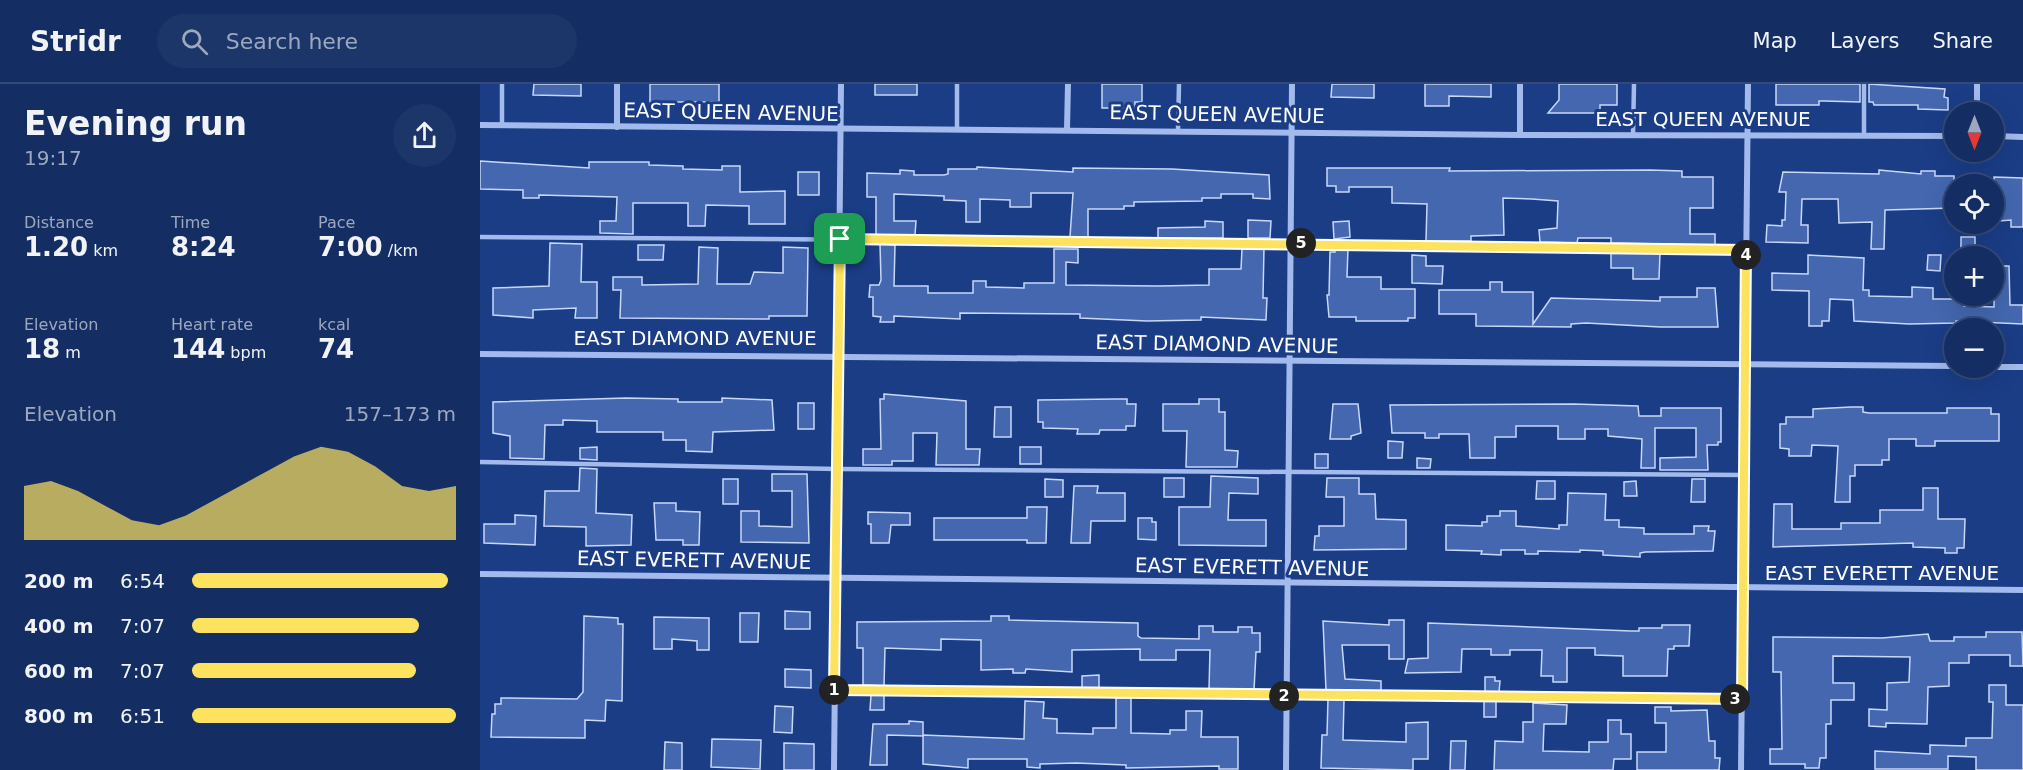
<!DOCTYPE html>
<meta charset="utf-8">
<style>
body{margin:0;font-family:"DejaVu Sans",sans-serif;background:#1d366a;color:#f1f3f6;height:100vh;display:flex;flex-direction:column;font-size:22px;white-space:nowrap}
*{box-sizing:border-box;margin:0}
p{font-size:20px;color:#9da8bf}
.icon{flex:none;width:33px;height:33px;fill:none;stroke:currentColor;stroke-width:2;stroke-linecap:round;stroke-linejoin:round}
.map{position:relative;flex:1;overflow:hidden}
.details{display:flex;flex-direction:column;background:#142e64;width:480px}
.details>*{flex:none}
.needle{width:39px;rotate:180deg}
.fabs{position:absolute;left:1464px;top:18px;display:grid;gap:12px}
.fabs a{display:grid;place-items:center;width:60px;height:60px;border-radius:50%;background:#142e64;box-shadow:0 6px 24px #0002,0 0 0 2px #334a78;font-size:30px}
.pin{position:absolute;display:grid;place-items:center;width:51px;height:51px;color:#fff;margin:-26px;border-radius:12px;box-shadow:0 3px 9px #0006}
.km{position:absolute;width:30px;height:30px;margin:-15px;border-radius:50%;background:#222;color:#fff;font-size:16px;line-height:30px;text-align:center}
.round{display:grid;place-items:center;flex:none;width:63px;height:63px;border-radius:32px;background:#1d366a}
.head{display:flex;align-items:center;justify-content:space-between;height:102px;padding:0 24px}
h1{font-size:33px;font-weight:700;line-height:45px}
.figures{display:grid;grid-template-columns:repeat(3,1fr);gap:9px;height:102px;padding:6px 24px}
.figures div{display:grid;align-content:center}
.figures b{font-size:26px;font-weight:700}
.figures small{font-size:16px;font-weight:400}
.figures p{font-size:16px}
.chart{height:168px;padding:12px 24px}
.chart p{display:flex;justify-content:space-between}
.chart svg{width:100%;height:108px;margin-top:6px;fill:#fde25f;opacity:.7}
ul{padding:0 24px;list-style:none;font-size:20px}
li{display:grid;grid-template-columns:96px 72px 1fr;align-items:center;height:45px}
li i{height:15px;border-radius:8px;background:#fde25f}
header{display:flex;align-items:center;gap:36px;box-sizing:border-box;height:84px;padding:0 30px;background:#142e64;border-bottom:2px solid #334a78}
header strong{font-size:28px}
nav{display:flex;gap:33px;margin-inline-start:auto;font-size:21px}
.search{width:420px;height:54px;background:#1d366a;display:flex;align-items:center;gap:15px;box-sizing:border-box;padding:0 21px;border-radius:33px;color:#9da8bf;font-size:22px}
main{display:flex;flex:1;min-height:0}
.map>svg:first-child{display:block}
.building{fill:#4467af;stroke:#c7d8f8;stroke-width:1.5}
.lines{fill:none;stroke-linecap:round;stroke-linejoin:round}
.service{stroke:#a2baec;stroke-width:4.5}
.minor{stroke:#a2baec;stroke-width:6}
.route-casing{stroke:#fff;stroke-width:12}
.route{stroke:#fde25f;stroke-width:8}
.labels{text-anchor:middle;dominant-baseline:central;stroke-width:6;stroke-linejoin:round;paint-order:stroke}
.street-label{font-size:20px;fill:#fff;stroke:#1b3d86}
</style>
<header>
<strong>Stridr</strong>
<div class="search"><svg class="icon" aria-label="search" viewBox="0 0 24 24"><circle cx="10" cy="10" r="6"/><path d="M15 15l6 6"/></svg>Search here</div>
<nav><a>Map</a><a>Layers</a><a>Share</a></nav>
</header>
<main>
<section class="details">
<div class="head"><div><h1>Evening run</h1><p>19:17</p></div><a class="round"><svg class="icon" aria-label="share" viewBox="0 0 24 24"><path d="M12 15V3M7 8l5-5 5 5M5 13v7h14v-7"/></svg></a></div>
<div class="figures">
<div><p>Distance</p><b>1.20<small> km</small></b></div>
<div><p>Time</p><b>8:24</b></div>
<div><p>Pace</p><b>7:00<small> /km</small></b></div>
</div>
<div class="figures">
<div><p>Elevation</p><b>18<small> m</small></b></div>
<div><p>Heart rate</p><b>144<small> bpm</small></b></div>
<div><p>kcal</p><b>74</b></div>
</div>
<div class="chart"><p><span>Elevation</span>157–173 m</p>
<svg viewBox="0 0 160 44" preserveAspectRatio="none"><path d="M0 44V22L10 20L20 24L30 30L40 36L50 38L60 34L70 28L80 22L90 16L100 10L110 6L120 8L130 14L140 22L150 24L160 22V44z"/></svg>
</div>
<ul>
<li><b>200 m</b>6:54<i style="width:97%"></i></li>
<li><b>400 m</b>7:07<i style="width:86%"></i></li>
<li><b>600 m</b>7:07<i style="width:85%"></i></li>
<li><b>800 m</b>6:51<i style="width:100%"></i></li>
</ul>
</section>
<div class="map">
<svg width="1543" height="686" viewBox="0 0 1543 686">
<rect width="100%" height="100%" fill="#1b3d86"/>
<g class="building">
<polygon points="54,0 101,0 101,12 53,11"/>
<rect x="170" y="0" width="69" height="18"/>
<rect x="395" y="0" width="42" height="11"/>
<polygon points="622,0 662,0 662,18 655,18 655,24 622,24"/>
<polygon points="852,0 894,0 894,14 851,13"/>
<polygon points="945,0 1011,0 1011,13 969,12 969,22 945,22"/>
<polygon points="1079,0 1137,0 1137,21 1120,21 1120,29 1068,29 1079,16"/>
<polygon points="1296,0 1380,0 1380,18 1344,17 1339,17 1339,21 1296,21"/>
<polygon points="1389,0 1465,5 1464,13 1468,14 1468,26 1438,25 1438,21 1394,21 1393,18 1389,18"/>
<polygon points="0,77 109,84 109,78 169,78 169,81 203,82 203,85 242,86 242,82 260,82 260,108 305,107 305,140 269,140 269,122 226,121 225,142 208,142 208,119 153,119 153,150 120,149 120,137 136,137 137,113 59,111 59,114 43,114 43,106 0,105"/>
<polygon points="497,83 593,88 593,84 692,85 789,91 790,115 773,114 773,110 741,110 741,114 722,114 722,117 654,118 654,122 644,122 644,125 608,125 608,153 590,153 593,109 551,109 551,123 530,123 530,116 500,115 500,138 486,138 486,117 464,116 464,112 414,110 414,137 436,137 435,151 396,151 396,113 387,113 387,89 420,90 420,86 434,87 434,91 464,91 468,90 468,85 497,85"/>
<polygon points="847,84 970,84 969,87 1170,86 1202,87 1202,93 1233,93 1233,124 1210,124 1210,150 1235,150 1235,161 1131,159 1131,154 1098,154 1097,159 1060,158 1059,146 1077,144 1078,117 1052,115 1023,114 1024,151 991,152 991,157 946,157 947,120 912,119 912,103 869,103 869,108 856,108 856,102 847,102"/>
<polygon points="1399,86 1441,90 1441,87 1455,87 1455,92 1474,92 1474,124 1405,126 1404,165 1391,165 1392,138 1359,139 1358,115 1322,115 1321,141 1328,141 1328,159 1286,158 1287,141 1302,142 1302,136 1305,136 1306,108 1299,108 1303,88 1399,90"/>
<rect x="318" y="88" width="21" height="23"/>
<polygon points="1514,93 1543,94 1543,143 1531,143 1531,136 1519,137 1519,115 1514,115"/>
<polygon points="768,136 791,137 790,154 768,154"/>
<polygon points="725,137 743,138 743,154 678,154 678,144 725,143"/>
<polygon points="869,137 870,153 854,155 853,138"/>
<rect x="1481" y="153" width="14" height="16"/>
<polygon points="70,159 102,160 101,198 117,198 117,234 95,234 96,224 53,226 53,234 13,231 13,204 69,202"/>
<polygon points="400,160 415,161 414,202 448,202 448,209 493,209 493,197 506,197 506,203 544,204 544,199 574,199 574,165 598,165 598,179 586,178 586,201 678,202 729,201 729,185 761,185 762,165 784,163 783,214 787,214 786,236 721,233 721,236 667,237 600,234 600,230 480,229 480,235 414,232 414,238 400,238 401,233 393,232 393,213 389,213 390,201 399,201 401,196"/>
<polygon points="158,161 184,161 183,176 158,176"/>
<polygon points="219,163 238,164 237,200 270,200 274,188 303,189 303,163 328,164 327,232 289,232 289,235 140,234 141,206 133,206 133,193 162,193 162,201 218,200"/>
<polygon points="854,164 868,164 867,193 901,193 901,205 935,205 935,234 928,234 928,237 876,237 876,233 849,233 847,211 849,211 850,168 855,168"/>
<polygon points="1131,168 1180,169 1179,195 1153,195 1153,184 1131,184"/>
<polygon points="932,171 946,172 946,182 963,182 962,200 932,199"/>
<polygon points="1328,171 1384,174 1383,206 1389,206 1389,212 1432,213 1432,203 1453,204 1453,215 1484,215 1484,222 1514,223 1514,182 1529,182 1530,221 1543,221 1543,240 1476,237 1476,239 1429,240 1374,237 1373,216 1350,215 1349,237 1342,237 1342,242 1329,242 1329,207 1292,206 1292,189 1328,190"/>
<polygon points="1448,171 1461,171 1460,187 1447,186"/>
<polygon points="1010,198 1022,198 1022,208 1053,208 1053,240 1071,214 1180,217 1180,213 1217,213 1217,204 1235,204 1238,243 1180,243 1106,239 1091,240 1091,243 996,242 996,230 959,230 959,206 1010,206"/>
<polygon points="404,310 486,317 486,365 500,365 499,381 456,381 457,349 433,349 433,377 412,377 412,381 383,381 383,365 401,365 400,315 404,315"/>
<polygon points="146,314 198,315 198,318 242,318 242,314 292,316 294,346 233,348 232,368 206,367 206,356 183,356 183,348 117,348 117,337 83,336 83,341 65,341 64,375 30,374 30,352 13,349 13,318"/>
<polygon points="636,315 647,315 647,320 656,320 655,342 646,342 646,346 620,346 619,350 597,350 598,345 563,344 563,338 558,338 558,316"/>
<polygon points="719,315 739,315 739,328 745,328 745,366 758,367 757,383 706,383 707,347 683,347 683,320 719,320"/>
<rect x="318" y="319" width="16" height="26"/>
<polygon points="853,320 878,320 881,349 871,352 871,355 850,355"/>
<polygon points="1094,320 1158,322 1159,332 1181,332 1181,324 1241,324 1241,358 1238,358 1238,361 1227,361 1228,386 1180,386 1180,374 1216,373 1216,344 1175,344 1175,384 1161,384 1162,355 1128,352 1128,345 1105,345 1105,355 1078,355 1078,342 1036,342 1036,353 1015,353 1015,374 990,374 989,350 959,350 959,354 945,354 945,349 912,349 910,321"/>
<polygon points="515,323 531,323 531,353 514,353"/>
<polygon points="1371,323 1383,323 1383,328 1389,329 1467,329 1467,324 1511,324 1511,330 1519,330 1519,357 1455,357 1455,362 1436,362 1436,355 1409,355 1409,376 1402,376 1402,381 1375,381 1375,392 1370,392 1370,418 1355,418 1358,362 1332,361 1331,372 1309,372 1309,365 1300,364 1300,340 1306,340 1306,333 1333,333 1333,325"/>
<polygon points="908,357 923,358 922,374 908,374"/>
<polygon points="117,363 117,376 100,375 100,364"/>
<rect x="540" y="363" width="21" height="17"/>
<rect x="835" y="370" width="13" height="14"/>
<polygon points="937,374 951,375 950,384 937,384"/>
<polygon points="100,384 117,385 116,429 152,431 151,461 106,462 106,443 64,442 65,407 99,407"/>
<polygon points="292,390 327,390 329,459 261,458 261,427 279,427 279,442 312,443 312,407 292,407"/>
<polygon points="731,392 778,394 778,410 749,409 748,436 786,436 786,462 699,461 699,423 730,423"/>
<rect x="684" y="394" width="20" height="19"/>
<polygon points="847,394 879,394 879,410 895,410 896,435 926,436 926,465 834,466 835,452 839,452 839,442 864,442 864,413 846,413"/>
<rect x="243" y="395" width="15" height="25"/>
<polygon points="565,395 583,396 583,413 565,413"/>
<polygon points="1212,395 1225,395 1225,418 1211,418"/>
<polygon points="1057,397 1075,397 1075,415 1056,415"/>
<polygon points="1156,397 1157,412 1144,412 1144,398"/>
<polygon points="594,402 618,402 617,409 645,409 645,437 611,437 610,459 591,459"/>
<polygon points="1443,404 1458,404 1458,435 1485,435 1484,464 1477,464 1477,469 1465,469 1465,464 1433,463 1433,459 1293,463 1294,420 1312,420 1312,445 1361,445 1361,439 1400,439 1400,426 1443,426"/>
<polygon points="1088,409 1126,410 1125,436 1139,436 1139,443 1164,444 1164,450 1214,450 1214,442 1229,442 1228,447 1235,447 1233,467 1165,468 1160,469 1160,473 1123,471 1123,467 1100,466 1100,468 1058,467 1058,470 1045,470 1045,466 1021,466 1021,471 1001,470 1002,467 966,466 966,441 1002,442 1002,438 1007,438 1007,432 1020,432 1020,427 1036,427 1036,442 1079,445 1079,441 1087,441"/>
<polygon points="174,419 196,419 196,427 220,428 219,461 203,461 203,456 176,456"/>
<polygon points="547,423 567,423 566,459 547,459 547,456 454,456 454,434 547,434"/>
<polygon points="388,428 430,429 430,441 411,441 409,459 391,459 391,440 388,440"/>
<polygon points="35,431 56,432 55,461 4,459 4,440 35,440"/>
<polygon points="658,434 672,434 672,438 676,438 676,456 658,455"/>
<polygon points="305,527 330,528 330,545 305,545"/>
<polygon points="260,529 279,529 278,558 260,558"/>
<polygon points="104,532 138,534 138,540 143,540 142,617 126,616 125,637 105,636 105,654 11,653 12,630 15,630 15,620 21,620 21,614 97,615 103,608"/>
<polygon points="511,532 529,532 529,536 658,539 658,552 661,554 719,555 719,542 733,542 733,548 758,548 758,543 772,543 772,549 780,549 780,568 776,568 774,606 729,605 730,566 696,566 696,576 660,576 660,565 592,566 592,588 546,585 545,589 533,589 533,585 501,586 501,556 461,555 461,566 405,564 404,602 383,601 383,564 377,564 377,538 511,537"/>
<polygon points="174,533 229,534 229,566 217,566 217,557 192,555 192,565 174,565"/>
<polygon points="909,536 924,536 924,575 909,575 909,561 862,561 865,595 901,597 901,607 846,606 843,537 909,541"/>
<polygon points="948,539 1151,547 1159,547 1159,544 1182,544 1182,541 1210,541 1209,562 1194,562 1194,565 1188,565 1187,592 1143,592 1143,572 1115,571 1115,564 1087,564 1087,598 1073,598 1073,592 1061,592 1062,566 1030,566 1030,571 1011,571 1011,565 982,565 981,588 925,589 928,575 948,574"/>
<polygon points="1506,548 1542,548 1543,582 1530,582 1530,571 1489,571 1489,579 1469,579 1469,602 1448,603 1447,640 1406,639 1406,643 1389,642 1389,625 1407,626 1407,599 1429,598 1430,573 1353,572 1353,599 1374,599 1374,616 1351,616 1351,640 1346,640 1346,674 1340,674 1339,684 1325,684 1325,680 1290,680 1290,665 1302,665 1301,588 1293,588 1293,553 1402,554 1448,550 1450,557 1474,557 1474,553 1506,553"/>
<polygon points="305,585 331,586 331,604 305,603"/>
<polygon points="619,591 619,604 602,604 602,592"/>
<polygon points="1005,593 1015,593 1015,597 1020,597 1019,608 1005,608"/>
<polygon points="1509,601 1526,601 1526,621 1543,621 1543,686 1496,686 1496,673 1468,672 1468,685 1395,685 1395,667 1450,670 1450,661 1486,662 1486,654 1512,654 1513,618 1509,618"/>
<polygon points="391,611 404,611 404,626 390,626"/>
<polygon points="636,614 651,614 651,649 690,650 690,646 706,646 706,627 722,627 721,653 758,653 758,685 739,685 739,682 646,684 646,681 596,679 560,680 560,684 547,683 547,675 488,675 488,684 443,680 443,651 544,655 545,617 564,618 563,634 577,635 577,649 613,650 613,644 636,644"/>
<polygon points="848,615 864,616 863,656 926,658 926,639 948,638 948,675 933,675 933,686 841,684 842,651 847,651"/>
<rect x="1004" y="617" width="12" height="16"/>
<polygon points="1053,619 1087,621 1086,640 1064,640 1063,667 1109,668 1109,658 1128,658 1128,636 1141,636 1141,650 1151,650 1151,675 1134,675 1133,686 1014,686 1015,657 1043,658 1043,638 1053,638"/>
<polygon points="295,622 313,623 312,649 294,648"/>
<polygon points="1175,623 1191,623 1191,627 1227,626 1229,657 1235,657 1235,674 1240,674 1239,686 1157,686 1157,668 1186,668 1186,639 1175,639"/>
<polygon points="429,637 443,638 443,652 407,651 407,681 390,681 393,640 429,640"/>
<polygon points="232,655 281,656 280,685 231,683"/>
<polygon points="971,657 986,657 985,686 970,686"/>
<polygon points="185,658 202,659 202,686 184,686"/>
<polygon points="304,659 334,660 334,686 304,686"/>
</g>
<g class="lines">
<g class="service">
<polyline points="22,41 22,0"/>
<polyline points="477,45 477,0"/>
<polyline points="698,46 699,0"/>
<polyline points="1153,51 1154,0"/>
<polyline points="1384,52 1384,0"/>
<polyline points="0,153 810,159 1266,166"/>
<polyline points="0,378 357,385 1264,391"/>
<polyline points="354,606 1262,615"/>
</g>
<g class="minor">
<polyline points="137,0 137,43"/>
<polyline points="1497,28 1497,0"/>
<polyline points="0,41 1040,51 1474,52"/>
<polyline points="587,45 588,0"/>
<polyline points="1040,51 1040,0"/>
<polyline points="1514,52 1543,53"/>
<polyline points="0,270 1474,282"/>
<polyline points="1514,283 1543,283"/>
<polyline points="0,490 1543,506"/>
<polyline points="354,686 361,0"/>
<polyline points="806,686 812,0"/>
<polyline points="1261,686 1268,0"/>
</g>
</g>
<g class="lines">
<g class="route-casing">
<polygon id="route" points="360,155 1266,166 1262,615 354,606"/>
</g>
<use href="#route" class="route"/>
</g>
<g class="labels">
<g class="street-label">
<text transform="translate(251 28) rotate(1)">EAST QUEEN AVENUE</text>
<text transform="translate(737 30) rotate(1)">EAST QUEEN AVENUE</text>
<text x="1223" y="35">EAST QUEEN AVENUE</text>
<text x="215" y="254">EAST DIAMOND AVENUE</text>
<text transform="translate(737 260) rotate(1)">EAST DIAMOND AVENUE</text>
<text transform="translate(214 476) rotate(1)">EAST EVERETT AVENUE</text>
<text transform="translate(772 483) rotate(1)">EAST EVERETT AVENUE</text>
<text x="1402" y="489">EAST EVERETT AVENUE</text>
</g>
</g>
</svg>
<div class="fabs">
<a><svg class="needle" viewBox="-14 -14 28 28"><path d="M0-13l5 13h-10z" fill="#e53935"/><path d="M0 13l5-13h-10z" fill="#9da8bf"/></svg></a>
<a><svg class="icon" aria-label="locate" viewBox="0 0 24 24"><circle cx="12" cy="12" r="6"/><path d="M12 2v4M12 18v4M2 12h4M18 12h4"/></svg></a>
<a>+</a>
<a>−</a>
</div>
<div class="pin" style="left:360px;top:155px;background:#1e9e55"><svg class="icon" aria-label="arrive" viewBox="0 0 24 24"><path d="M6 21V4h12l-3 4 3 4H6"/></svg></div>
<b class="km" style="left:354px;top:606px">1</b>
<b class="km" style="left:804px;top:612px">2</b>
<b class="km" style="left:1255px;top:615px">3</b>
<b class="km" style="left:1266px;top:171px">4</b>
<b class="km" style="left:821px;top:159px">5</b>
</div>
</main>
